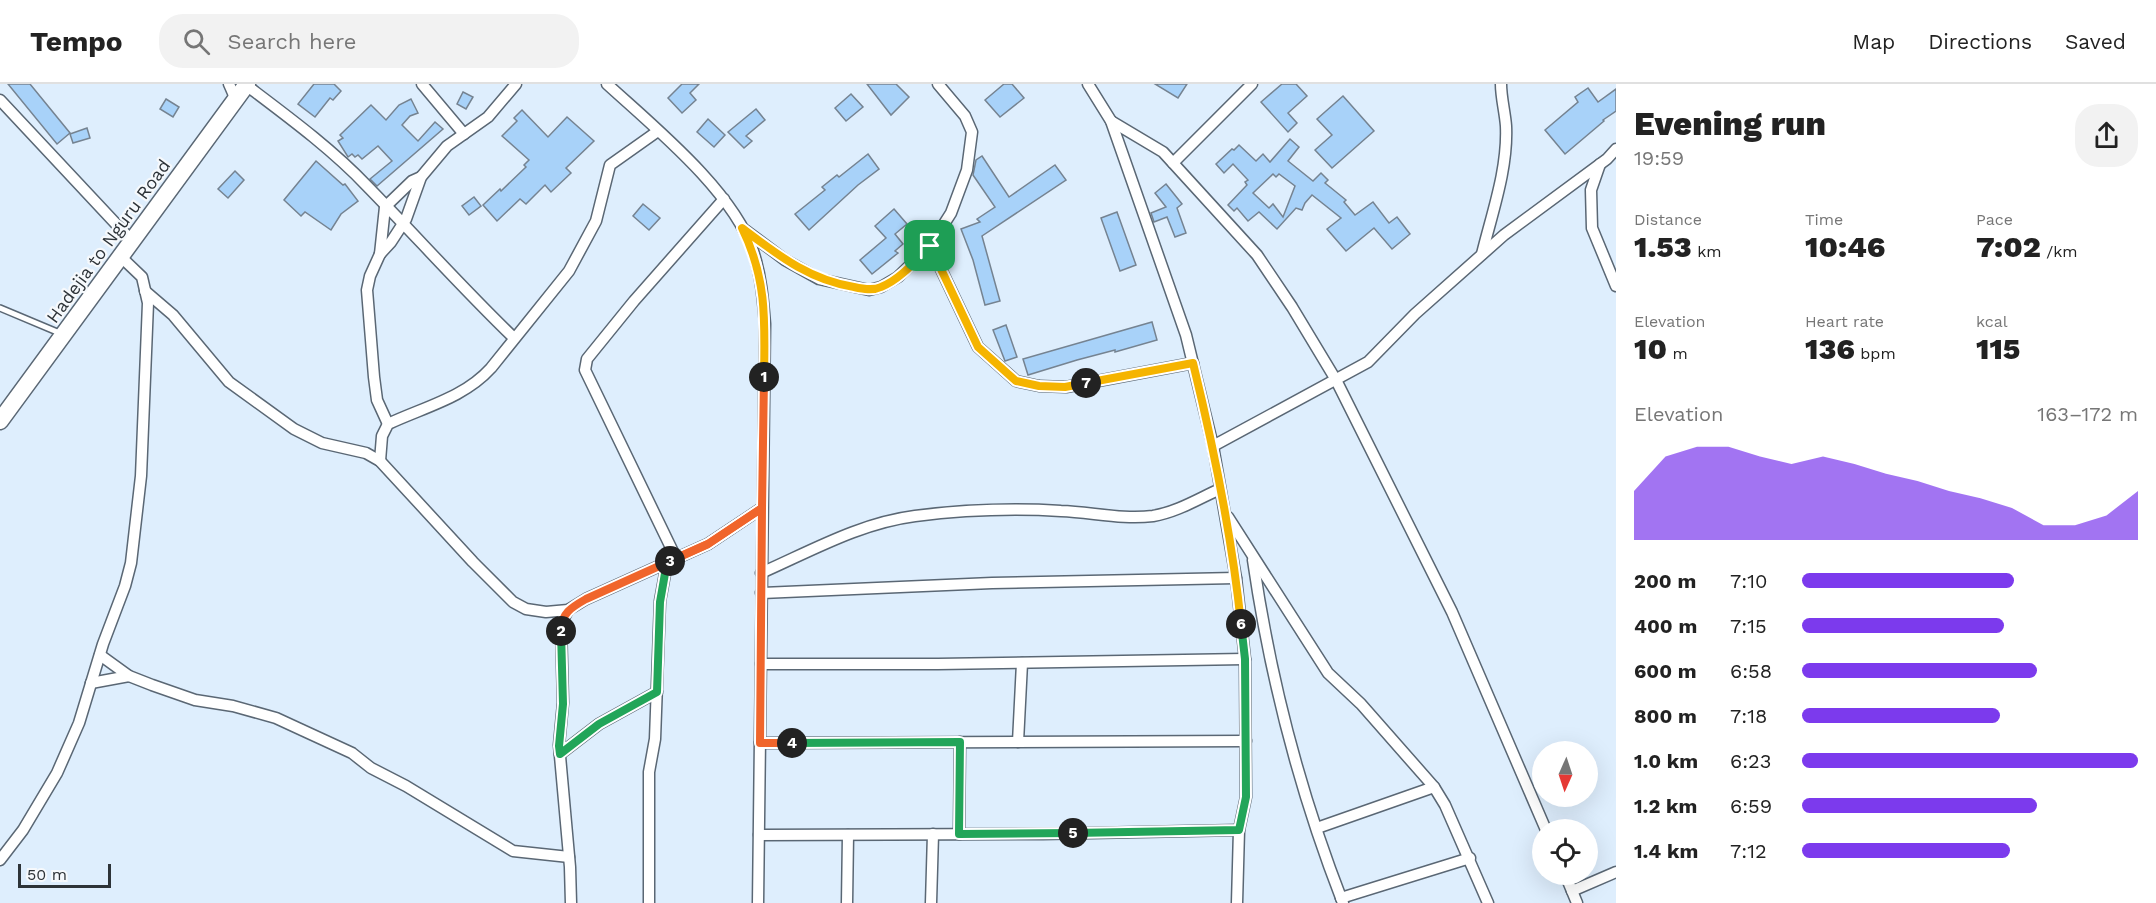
<!DOCTYPE html>
<meta charset="utf-8">
<style>
body{margin:0;font-family:"Work Sans",sans-serif;background:#f2f2f2;color:#222;height:100vh;display:flex;flex-direction:column;font-size:22px;white-space:nowrap}
*{box-sizing:border-box;margin:0}
p{font-size:20px;color:#767676}
.icon{flex:none;width:33px;height:33px;fill:none;stroke:currentColor;stroke-width:2;stroke-linecap:round;stroke-linejoin:round}
.map{position:relative;flex:1;overflow:hidden}
.drawer{display:flex;flex-direction:column;background:#fff;width:540px}
.drawer>*{flex:none}
.needle{width:39px;rotate:183deg}
.controls{position:absolute;left:1532px;top:657px;display:grid;gap:12px}
.controls a{display:grid;place-items:center;width:66px;height:66px;border-radius:50%;background:#fff;box-shadow:0 6px 24px #0002;font-size:30px}
.scale{position:absolute;left:18px;bottom:15px;width:93px;box-sizing:border-box;padding-left:6px;border:3px solid #2d3338;border-top:0;font-size:16px;line-height:21px;white-space:nowrap;color:#2d3338;-webkit-text-stroke:4px #f6f9fc;paint-order:stroke}
.pin{position:absolute;display:grid;place-items:center;width:51px;height:51px;color:#fff;margin:-26px;border-radius:12px;box-shadow:0 3px 9px #0006}
.km{position:absolute;width:30px;height:30px;margin:-15px;border-radius:50%;background:#222;color:#fff;font-size:16px;line-height:30px;text-align:center}
.round{display:grid;place-items:center;flex:none;width:63px;height:63px;border-radius:24px;background:#f2f2f2}
.headline{display:flex;align-items:center;justify-content:space-between;height:102px;padding:0 18px}
h1{font-size:33px;font-weight:800;line-height:45px}
.metrics{display:grid;grid-template-columns:repeat(3,1fr);gap:9px;height:102px;padding:6px 18px}
.metrics div{display:grid;align-content:center}
.metrics b{font-size:30px;font-weight:800}
.metrics small{font-size:16px;font-weight:400}
.metrics p{font-size:16px}
.chart{height:168px;padding:12px 18px}
.chart p{display:flex;justify-content:space-between}
.chart svg{width:100%;height:108px;margin-top:6px;fill:#7c3aed;opacity:.7}
ul{padding:0 18px;list-style:none;font-size:20px}
li{display:grid;grid-template-columns:96px 72px 1fr;align-items:center;height:45px}
li i{height:15px;border-radius:8px;background:#7c3aed}
header{display:flex;align-items:center;gap:36px;box-sizing:border-box;height:84px;padding:0 30px;background:#fff;border-bottom:2px solid #e0e0e0}
header strong{font-size:28px}
nav{display:flex;gap:33px;margin-inline-start:auto;font-size:21px}
.search{width:420px;height:54px;background:#f2f2f2;display:flex;align-items:center;gap:15px;box-sizing:border-box;padding:0 21px;border-radius:24px;color:#767676;font-size:22px}
main{display:flex;flex:1;min-height:0}
.map>svg:first-child{display:block}
.building{fill:#a8d2f9;stroke:#758391;stroke-width:1.5;fill-rule:evenodd}
.lines{fill:none;stroke-linecap:round;stroke-linejoin:round}
.lane-casing{stroke:#5a6774;stroke-width:8}
.street-casing{stroke:#5a6774;stroke-width:13}
.primary-casing{stroke:#5a6774;stroke-width:19}
.lane{stroke:#fff;stroke-width:5}
.street{stroke:#fff;stroke-width:10}
.primary{stroke:#fff;stroke-width:16}
.split-1-casing{stroke:#fff;stroke-width:12}
.split-2-casing{stroke:#fff;stroke-width:12}
.split-3-casing{stroke:#fff;stroke-width:12}
.split-4-casing{stroke:#fff;stroke-width:12}
.split-5-casing{stroke:#fff;stroke-width:12}
.split-6-casing{stroke:#fff;stroke-width:12}
.split-7-casing{stroke:#fff;stroke-width:12}
.split-8-casing{stroke:#fff;stroke-width:12}
.split-1{stroke:#f5b400;stroke-width:8}
.split-2{stroke:#f0652b;stroke-width:8}
.split-3{stroke:#22a559;stroke-width:8}
.split-4{stroke:#f0652b;stroke-width:8}
.split-5{stroke:#22a559;stroke-width:8}
.split-6{stroke:#22a559;stroke-width:8}
.split-7{stroke:#f5b400;stroke-width:8}
.split-8{stroke:#f5b400;stroke-width:8}
.labels{text-anchor:middle;dominant-baseline:central;stroke-width:4.5;stroke-linejoin:round;paint-order:stroke}
.street-label{font-size:18px;fill:#2d3338;stroke:#f6f9fc}
</style>
<header>
<strong>Tempo</strong>
<div class="search"><svg class="icon" aria-label="search" viewBox="0 0 24 24"><circle cx="10" cy="10" r="6"/><path d="M15 15l6 6"/></svg>Search here</div>
<nav><a>Map</a><a>Directions</a><a>Saved</a></nav>
</header>
<main>
<div class="map">
<svg width="1616" height="819" viewBox="0 0 1616 819">
<rect width="100%" height="100%" fill="#deeefd"/>
<g class="building">
<polygon points="8,0 30,0 70,49 57,60"/>
<polygon points="314,0 334,0 341,7 333,16 330,14 315,33 298,20"/>
<polygon points="682,0 699,0 690,9 696,16 682,29 668,14"/>
<polygon points="867,0 896,0 909,13 891,31"/>
<polygon points="1004,0 1012,0 1024,14 1000,33 985,16"/>
<polygon points="1155,0 1187,0 1178,14"/>
<polygon points="1282,0 1296,0 1307,12 1288,29 1297,39 1288,48 1261,18"/>
<polygon points="1588,4 1598,18 1616,5 1616,27 1603,36 1604,37 1565,70 1545,46 1578,18 1575,13"/>
<polygon points="463,8 473,13 466,25 457,20"/>
<polygon points="851,10 863,23 846,37 835,24"/>
<polygon points="1343,12 1374,47 1332,84 1315,66 1332,51 1317,35"/>
<polygon points="166,15 179,23 173,33 160,25"/>
<polygon points="411,15 418,29 410,32 402,41 418,57 435,38 443,45 377,102 370,95 392,77 378,62 362,75 358,71 355,73 352,70 348,73 338,57 343,54 340,51 371,21 386,36 399,21"/>
<polygon points="756,25 765,36 746,52 752,57 744,64 728,48"/>
<polygon points="522,26 548,53 567,33 594,57 566,84 571,89 551,108 545,101 526,120 520,115 497,137 483,121 500,105 501,107 526,83 524,81 529,76 502,52 517,37 514,34"/>
<polygon points="708,35 725,51 714,63 697,48"/>
<polygon points="87,44 90,54 73,59 70,50"/>
<path d="M1290,55L1299,63L1288,77L1313,97L1321,89L1328,96L1325,99L1346,116L1344,118L1355,131L1373,118L1389,139L1397,133L1410,150L1392,165L1374,144L1346,167L1327,145L1341,134L1312,111L1305,119L1302,126L1296,124L1277,145L1259,128L1248,137L1237,124L1234,127L1228,121L1247,101L1245,98L1248,96L1233,80L1224,89L1216,80L1232,65L1234,66L1239,61L1256,77L1263,70L1270,78ZM1273,90L1276,93L1279,90L1295,102L1283,133L1273,120L1269,124L1253,109Z"/>
<polygon points="868,70 879,85 858,101 809,146 795,130 825,106 822,103 837,91 839,93"/>
<polygon points="982,72 1009,113 1055,81 1066,96 982,152 1000,217 985,221 973,176 961,145 980,138 977,135 995,123 973,91 976,76"/>
<polygon points="316,77 343,101 345,100 358,117 341,130 331,146 305,128 301,132 284,116"/>
<polygon points="235,87 244,96 228,114 218,105"/>
<polygon points="1166,100 1182,120 1177,124 1186,149 1175,153 1167,133 1154,138 1151,129 1166,123 1155,109"/>
<polygon points="474,113 481,122 469,131 462,122"/>
<polygon points="643,120 660,134 649,146 633,132"/>
<polygon points="894,125 907,140 895,150 903,160 895,167 898,169 872,190 860,176 886,154 875,142"/>
<polygon points="1117,128 1136,181 1120,187 1101,134"/>
<polygon points="1152,238 1157,256 1115,268 1115,266 1077,276 1028,291 1023,275"/>
<polygon points="1006,241 1017,273 1005,277 993,246"/>
</g>
<g class="lines">
<g class="lane-casing">
<polyline id="lane" points="0,224 62,250"/>
</g>
<g class="street-casing">
<g id="street">
<polyline points="229,0 236,16"/>
<polyline points="422,0 464,50"/>
<path d="M607,0C654,43 733,107 753,167C761,191 763,215 765,240L758,819"/>
<polyline points="1088,0 1111,37 1186,251 1213,362 1236,494 1245,575 1246,713 1239,746 1237,819"/>
<path d="M246,1C287,32 332,65 367,102C416,152 463,205 514,254"/>
<polyline points="0,16 132,157"/>
<polyline points="1111,37 1163,68 1257,171 1292,223 1336,296 1452,528 1546,746"/>
<polyline points="1173,79 1252,0"/>
<polyline points="1600,80 1591,106 1592,144 1616,202"/>
<polyline points="745,146 785,176 819,195 869,206 881,203 898,193 930,162 951,129 967,86 972,48 965,32 938,0"/>
<polyline points="930,162 978,263 1016,297 1039,302 1066,303 1193,279"/>
<polyline points="380,170 391,158 406,135 421,93 447,62 488,33 516,0"/>
<path d="M1482,170C1492,129 1508,85 1506,42C1505,28 1501,14 1501,0"/>
<polyline points="145,207 173,231 229,298 294,345 322,359 366,369 380,377 473,478 513,518 526,525 546,528 568,526 586,515 708,460 762,424"/>
<polyline points="388,340 377,316 374,293 367,206 370,192 380,170 385,123 412,97 421,93"/>
<polyline points="1213,362 1368,278 1415,230 1504,151 1607,75 1616,65"/>
<path d="M380,377L382,352L388,340C424,323 464,314 491,284L569,187L596,137L610,81L658,47"/>
<polyline points="1228,433 1328,589 1361,620 1434,703 1445,721 1488,819"/>
<polyline points="676,474 585,286 587,275 634,217 724,115"/>
<path d="M1253,476C1270,593 1300,709 1343,819"/>
<path d="M761,489C811,467 860,439 915,432C963,426 1013,424 1061,427C1091,428 1123,436 1153,432C1177,428 1198,415 1220,405"/>
<polyline points="761,509 992,499 1236,494"/>
<polyline points="568,526 561,540 563,619 559,661 570,783 571,819"/>
<polyline points="100,571 129,592 152,601 195,616 233,622 276,634 302,646 352,669 371,684 406,702 513,767 569,773"/>
<polyline points="761,580 938,580 1245,575"/>
<polyline points="91,599 129,592"/>
<polyline points="1018,658 1022,579"/>
<polyline points="760,659 1246,657"/>
<polyline points="560,670 599,640 657,608"/>
<polyline points="1317,744 1434,703"/>
<polyline points="959,750 960,658"/>
<polyline points="759,751 1043,750 1239,746"/>
<polyline points="0,776 23,746 57,689 79,639 103,560 125,502 131,479 141,392 148,219 142,193 120,172"/>
<polyline points="1565,790 1577,819"/>
<polyline points="1572,807 1616,788"/>
<polyline points="1341,814 1470,774"/>
<polyline points="649,819 649,688 655,655 660,517 667,479"/>
<polyline points="847,819 848,751"/>
<polyline points="931,819 933,750"/>
</g>
</g>
<g class="primary-casing">
<polyline id="primary" points="0,337 247,0"/>
</g>
<use href="#lane" class="lane"/>
<use href="#street" class="street"/>
<use href="#primary" class="primary"/>
</g>
<g class="lines">
<g class="split-1-casing">
<path id="split-1" d="M764,293C765,237 767,195 742,144C778,171 809,196 854,203C863,205 873,207 881,203C901,195 916,176 930,162"/>
</g>
<g class="split-2-casing">
<path id="split-2" d="M561,547C561,529 572,523 586,515L708,460L762,424L764,293"/>
</g>
<g class="split-3-casing">
<polyline id="split-3" points="561,547 563,620 559,662 560,670 599,640 657,608 660,518 667,478 670,477"/>
</g>
<g class="split-4-casing">
<polyline id="split-4" points="670,477 708,460 762,424 760,659 792,659"/>
</g>
<g class="split-5-casing">
<polyline id="split-5" points="792,659 960,658 959,750 1073,749"/>
</g>
<g class="split-6-casing">
<polyline id="split-6" points="1073,749 1239,746 1246,713 1245,575 1241,540"/>
</g>
<g class="split-7-casing">
<path id="split-7" d="M1086,299L1193,279C1214,365 1232,452 1241,540"/>
</g>
<g class="split-8-casing">
<polyline id="split-8" points="930,162 978,263 1016,297 1039,302 1065,303 1086,299"/>
</g>
<use href="#split-1" class="split-1"/>
<use href="#split-2" class="split-2"/>
<use href="#split-3" class="split-3"/>
<use href="#split-4" class="split-4"/>
<use href="#split-5" class="split-5"/>
<use href="#split-6" class="split-6"/>
<use href="#split-7" class="split-7"/>
<use href="#split-8" class="split-8"/>
</g>
<g class="labels">
<g class="street-label">
<text transform="translate(108 157) rotate(-54)">Hadejia to Nguru Road</text>
</g>
</g>
</svg>
<div class="controls">
<a><svg class="needle" viewBox="-14 -14 28 28"><path d="M0-13l5 13h-10z" fill="#e53935"/><path d="M0 13l5-13h-10z" fill="#767676"/></svg></a>
<a><svg class="icon" aria-label="locate" viewBox="0 0 24 24"><circle cx="12" cy="12" r="6"/><path d="M12 2v4M12 18v4M2 12h4M18 12h4"/></svg></a>
</div>
<div class="scale">50 m</div>
<div class="pin" style="left:930px;top:162px;background:#1e9e55"><svg class="icon" aria-label="arrive" viewBox="0 0 24 24"><path d="M6 21V4h12l-3 4 3 4H6"/></svg></div>
<b class="km" style="left:764px;top:293px">1</b>
<b class="km" style="left:561px;top:547px">2</b>
<b class="km" style="left:670px;top:477px">3</b>
<b class="km" style="left:792px;top:659px">4</b>
<b class="km" style="left:1073px;top:749px">5</b>
<b class="km" style="left:1241px;top:540px">6</b>
<b class="km" style="left:1086px;top:299px">7</b>
</div>
<section class="drawer">
<div class="headline"><div><h1>Evening run</h1><p>19:59</p></div><a class="round"><svg class="icon" aria-label="share" viewBox="0 0 24 24"><path d="M12 15V3M7 8l5-5 5 5M5 13v7h14v-7"/></svg></a></div>
<div class="metrics">
<div><p>Distance</p><b>1.53<small> km</small></b></div>
<div><p>Time</p><b>10:46</b></div>
<div><p>Pace</p><b>7:02<small> /km</small></b></div>
</div>
<div class="metrics">
<div><p>Elevation</p><b>10<small> m</small></b></div>
<div><p>Heart rate</p><b>136<small> bpm</small></b></div>
<div><p>kcal</p><b>115</b></div>
</div>
<div class="chart"><p><span>Elevation</span>163–172 m</p>
<svg viewBox="0 0 160 44" preserveAspectRatio="none"><path d="M0 44V24L10 10L20 6L30 6L40 10L50 13L60 10L70 13L80 17L90 20L100 24L110 27L120 31L130 38L140 38L150 34L160 24V44z"/></svg>
</div>
<ul>
<li><b>200 m</b>7:10<i style="width:63%"></i></li>
<li><b>400 m</b>7:15<i style="width:60%"></i></li>
<li><b>600 m</b>6:58<i style="width:70%"></i></li>
<li><b>800 m</b>7:18<i style="width:59%"></i></li>
<li><b>1.0 km</b>6:23<i style="width:100%"></i></li>
<li><b>1.2 km</b>6:59<i style="width:70%"></i></li>
<li><b>1.4 km</b>7:12<i style="width:62%"></i></li>
</ul>
</section>
</main>
